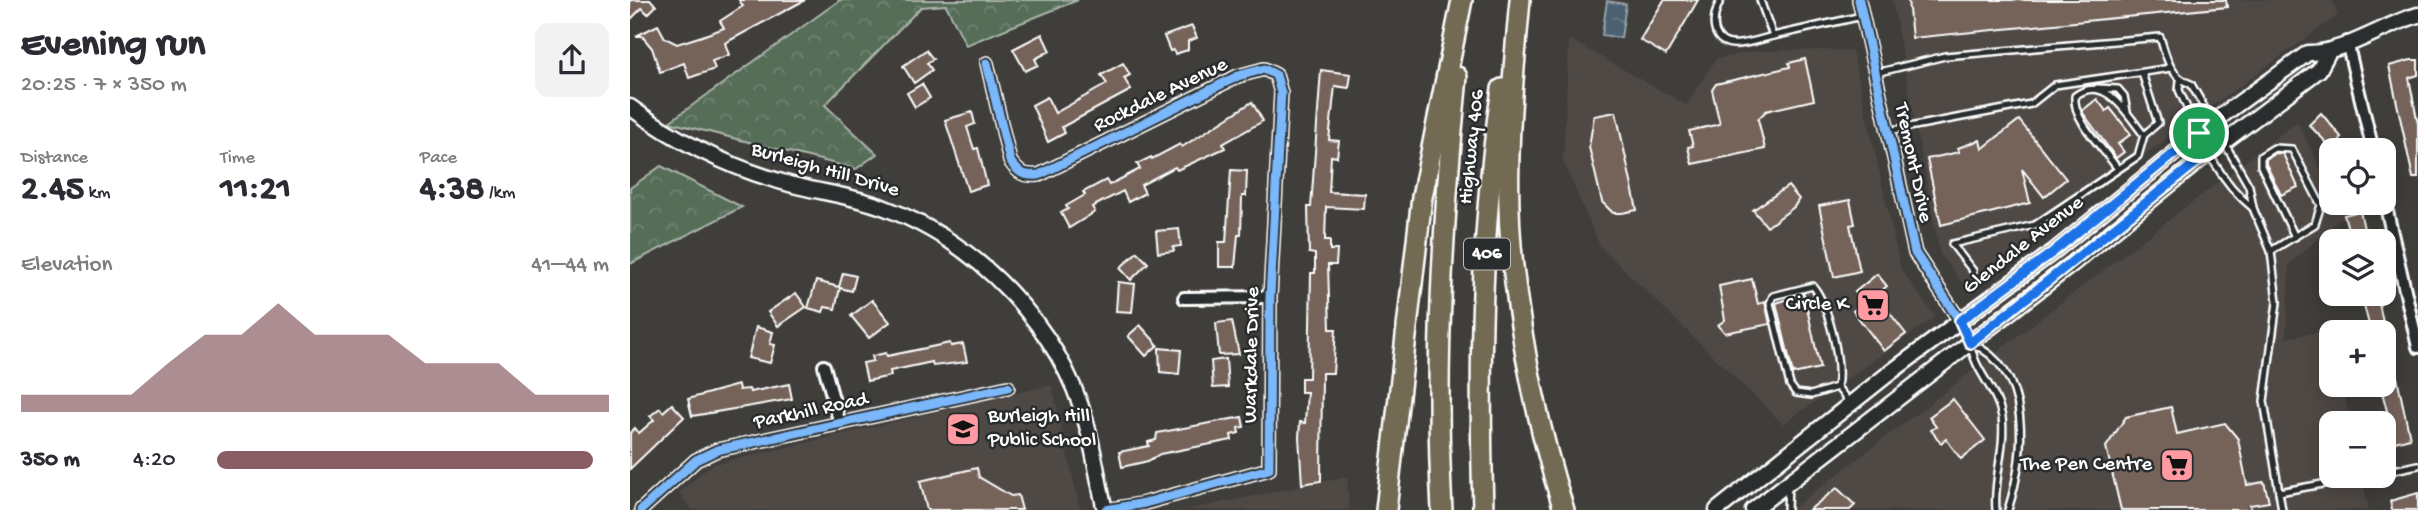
<!DOCTYPE html>
<meta charset="utf-8">
<style>
body{margin:0;font-family:"Gochi Hand",sans-serif;background:#f2f2f3;color:#2b2b33;height:100vh;display:flex;flex-direction:column;font-size:26px;white-space:nowrap}
*{box-sizing:border-box;margin:0}
p{font-size:23px;color:#7c7c81}
.icon{flex:none;width:38px;height:38px;fill:none;stroke:currentColor;stroke-width:2;stroke-linecap:round;stroke-linejoin:round}
.map{position:relative;flex:1;overflow:hidden}
.panel{display:flex;flex-direction:column;background:#fff;width:630px}
.panel>*{flex:none}
.fabs{position:absolute;left:1689px;top:138px;display:grid;gap:14px}
.fabs a{display:grid;place-items:center;width:77px;height:77px;border-radius:14px;background:#fff;box-shadow:0 4px 18px #0003;font-size:35px}
.pin{position:absolute;display:grid;place-items:center;width:60px;height:60px;color:#fff;margin:-30px;border:4px solid #fff;border-radius:50%;box-shadow:0 2px 7px #0007}
.round{display:grid;place-items:center;flex:none;width:74px;height:74px;border-radius:14px;background:#f2f2f3}
.head{display:flex;align-items:center;justify-content:space-between;height:119px;padding:0 21px}
h1{font-size:38px;font-weight:800;line-height:52px}
.figures{display:grid;grid-template-columns:repeat(3,1fr);gap:10px;height:119px;padding:7px 21px}
.figures div{display:grid;align-content:center}
.figures b{font-size:35px;font-weight:800}
.figures small{font-size:19px;font-weight:400}
.figures p{font-size:19px}
.chart{height:196px;padding:14px 21px}
.chart p{display:flex;justify-content:space-between}
.chart svg{width:100%;height:126px;margin-top:7px;fill:#8a5d65;opacity:.7}
ul{padding:0 21px;list-style:none;font-size:23px}
li{display:grid;grid-template-columns:112px 84px 1fr;align-items:center;height:52px}
li i{height:18px;border-radius:9px;background:#8a5d65}
main{display:flex;flex:1;min-height:0}
.map>svg:first-child{display:block}
.built{fill:#504944}
.forest{fill:url(#forest-crowns);stroke:#aab6ac;stroke-width:2}
.water{fill:url(#water-ripples);stroke:#93a0a9;stroke-width:2}
.building{fill:#74645a;stroke:#fff;stroke-width:2}
.lines{fill:none;stroke-linecap:round;stroke-linejoin:round}
.service-casing{stroke:#fff;stroke-width:10}
.minor-casing{stroke:#fff;stroke-width:16}
.secondary-casing{stroke:#fff;stroke-width:19}
.motorway-casing{stroke:#fff;stroke-width:24}
.service{stroke:#2a2d2e;stroke-width:5}
.minor{stroke:#2a2d2e;stroke-width:10}
.secondary{stroke:#2a2d2e;stroke-width:14}
.motorway{stroke:#736b52;stroke-width:19}
.cycleway-casing{stroke:#2a2d2e;stroke-width:13}
.cycleway{stroke:#7ab7fb;stroke-width:9}
.route-casing{stroke:#fff;stroke-width:14}
.route{stroke:#1a73e8;stroke-width:9}
.labels{text-anchor:middle;dominant-baseline:central;stroke-width:5;stroke-linejoin:round;paint-order:stroke}
.shield{fill:#2a2d2e;stroke:#bfc0c0;stroke-width:2}
.shield-label{font-size:19px;font-weight:bold;fill:#fff}
.street-label{font-size:21px;fill:#fff;stroke:#2a2d2e}
.poi-label{font-size:21px;fill:#fff;stroke:#2a2d2e;text-anchor:end}
</style>
<main>
<section class="panel">
<div class="head"><div><h1>Evening run</h1><p>20:25 · 7 × 350 m</p></div><a class="round"><svg class="icon" aria-label="share" viewBox="0 0 24 24"><path d="M12 15V3M7 8l5-5 5 5M5 13v7h14v-7"/></svg></a></div>
<div class="figures">
<div><p>Distance</p><b>2.45<small> km</small></b></div>
<div><p>Time</p><b>11:21</b></div>
<div><p>Pace</p><b>4:38<small> /km</small></b></div>
</div>
<div class="chart"><p><span>Elevation</span>41–44 m</p>
<svg viewBox="0 0 160 44" preserveAspectRatio="none"><path d="M0 44V38L10 38L20 38L30 38L40 27L50 17L60 17L70 6L80 17L90 17L100 17L110 27L120 27L130 27L140 38L150 38L160 38V44z"/></svg>
</div>
<ul>
<li><b>350 m</b>4:20<i style="width:96%"></i></li>
</ul>
</section>
<div class="map">
<svg width="1788" height="510" viewBox="0 0 1788 510">
<defs>
<pattern id="forest-crowns" width="20" height="18" patternUnits="userSpaceOnUse" patternTransform="scale(1.75)"><rect width="20" height="18" fill="#566d59"/><path d="M2 6a3 3 0 1 1 6 0M12 15a3 3 0 1 1 6 0" fill="none" stroke="#6f8372"/></pattern>
<pattern id="water-ripples" width="26" height="14" patternUnits="userSpaceOnUse" patternTransform="scale(1.75)"><rect width="26" height="14" fill="#4b616f"/><path d="M2 4q2-2 4 0t4 0M15 11q2-2 4 0t4 0" fill="none" stroke="#667985"/></pattern>
</defs>
<rect width="100%" height="100%" fill="#403e3b"/>
<filter id="ink" filterUnits="userSpaceOnUse"><feTurbulence type="fractalNoise" baseFrequency=".0143" numOctaves="2"/><feDisplacementMap in="SourceGraphic" scale="14" xChannelSelector="R" yChannelSelector="G"/><feConvolveMatrix kernelMatrix="1 2 1 2 8 2 1 2 1" color-interpolation-filters="sRGB"/></filter>
<g filter="url(#ink)">
<g class="built">
<polygon points="1262,0 1702,0 1708,15 1428,217 1337,289 1310,254"/>
<polygon points="939,39 1056,105 1086,59 1127,51 1222,50 1271,270 1305,317 1153,424 970,246 933,161"/>
<polygon points="1667,122 1701,188 1701,203 1709,203 1715,215 1659,264 1656,338 1689,332 1701,350 1701,385 1712,385 1720,423 1701,424 1701,476 1731,476 1739,510 1161,510"/>
<polygon points="422,385 450,510 62,510 49,492 81,465"/>
<polygon points="717,477 719,510 555,510"/>
</g>
<g class="forest">
<polygon points="210,0 448,0 336,45 316,5 291,7 195,105 247,154 226,169 39,122"/>
<polygon points="31,166 112,207 0,264 0,188"/>
</g>
<polygon class="water" points="977,1 996,4 991,38 972,35"/>
<g class="building">
<polygon points="0,0 21,0 26,6 18,14 12,8 0,20"/>
<polygon points="109,0 175,0 95,43 99,55 82,61 85,69 59,78 54,63 30,72 22,48 12,36 6,36 28,25 35,38 47,44 72,36 94,28 90,21 113,6"/>
<polygon points="1034,0 1068,0 1036,55 1010,40"/>
<polygon points="1278,0 1596,0 1597,7 1282,38"/>
<polygon points="562,26 567,38 558,41 558,50 545,54 543,50 540,51 534,36"/>
<polygon points="412,34 420,51 405,59 408,65 395,71 383,49"/>
<polygon points="296,50 303,59 297,63 302,70 284,83 273,66"/>
<polygon points="1175,59 1184,100 1136,111 1128,119 1135,149 1062,164 1058,147 1063,146 1059,131 1090,124 1082,90 1086,84 1160,67 1159,63"/>
<polygon points="1781,60 1788,60 1788,75 1779,78 1788,124 1788,178 1783,178 1759,66"/>
<polygon points="493,63 500,75 494,78 501,90 432,127 435,133 418,142 402,105 417,97 425,113 477,84 471,75"/>
<polygon points="691,70 721,74 719,88 705,86 699,140 709,141 707,157 701,156 699,192 735,194 734,209 696,207 695,240 700,240 700,250 707,250 706,265 698,265 700,329 706,329 703,373 692,373 691,481 672,484 669,437 670,422 675,423 677,392 671,392 671,378 679,378 681,273 685,273 685,254 679,253 678,207 681,207"/>
<polygon points="292,84 300,98 285,107 277,93"/>
<polygon points="1467,99 1476,111 1480,108 1501,134 1488,144 1494,152 1486,158 1453,113 1453,110"/>
<polygon points="622,102 633,121 593,144 595,148 547,170 545,167 511,185 515,193 498,202 493,191 462,207 465,212 439,228 431,213 438,209 436,206 455,195 453,192 476,180 479,185 510,169 507,164 521,157 522,159 550,144 552,147"/>
<polygon points="342,112 345,124 337,127 344,149 348,148 357,185 338,191 315,120"/>
<polygon points="986,112 1007,210 992,213 983,213 972,202 959,147 964,116"/>
<polygon points="1691,113 1712,138 1702,148 1679,125"/>
<polygon points="1389,120 1436,179 1414,197 1392,169 1400,203 1311,225 1297,159 1329,152 1328,148 1350,140 1352,149"/>
<polygon points="1646,153 1653,154 1668,187 1651,195 1636,164 1636,159"/>
<polygon points="601,170 617,171 616,196 612,196 611,235 608,235 605,267 589,267 589,242 596,242"/>
<polygon points="1158,186 1169,199 1164,207 1137,227 1123,210"/>
<polygon points="1220,200 1225,224 1220,225 1230,271 1204,277 1189,206"/>
<polygon points="1730,211 1737,242 1722,242 1714,215"/>
<polygon points="549,229 551,246 543,247 544,251 528,253 526,231"/>
<polygon points="507,252 518,263 501,280 490,268"/>
<polygon points="213,273 226,276 222,291 210,288 205,309 195,307 193,312 178,308 186,281 209,287"/>
<polygon points="1247,274 1257,286 1246,295 1276,334 1254,351 1223,311 1233,303 1225,292"/>
<polygon points="1122,279 1128,304 1135,302 1140,324 1095,333 1088,325 1095,320 1089,286"/>
<polygon points="488,282 505,284 502,312 486,311"/>
<polygon points="166,293 176,307 148,326 138,312"/>
<polygon points="1174,294 1190,368 1163,374 1146,303"/>
<polygon points="1731,294 1747,294 1755,332 1741,332"/>
<polygon points="242,300 260,322 239,338 221,316"/>
<polygon points="602,321 609,354 589,355 586,323"/>
<polygon points="510,325 528,345 516,356 498,336"/>
<polygon points="126,327 143,332 140,344 145,345 140,363 118,358"/>
<polygon points="320,343 321,346 333,344 337,362 303,366 302,362 260,371 261,376 237,381 233,363 243,361 242,356 256,353 257,356"/>
<polygon points="529,348 551,350 549,374 530,372"/>
<polygon points="1762,354 1780,438 1765,442 1751,388 1754,356"/>
<polygon points="596,359 598,387 583,388 581,361"/>
<polygon points="159,384 162,399 62,416 58,399 108,385 109,390 119,389 120,392"/>
<polygon points="1323,399 1355,440 1331,459 1316,439 1311,443 1301,430 1306,427 1299,417"/>
<polygon points="42,404 54,417 0,469 0,433 5,428 9,433 24,420 20,416 30,408 33,412"/>
<polygon points="1541,407 1547,434 1595,423 1608,439 1617,485 1634,482 1639,502 1620,505 1621,510 1491,510 1476,447 1496,417"/>
<polygon points="612,417 614,427 608,428 609,433 601,435 602,440 530,454 518,461 492,467 489,452 519,446 518,442 526,440 527,433"/>
<polygon points="347,468 349,477 381,496 388,495 392,510 297,510 290,481"/>
<polygon points="1207,488 1225,505 1220,510 1179,510"/>
<polygon points="1788,493 1788,510 1762,510 1760,501"/>
</g>
<g class="lines">
<g class="service-casing">
<g id="service">
<path d="M1091,0C1080,18 1080,47 1109,44C1120,43 1132,39 1143,36"/>
<polyline points="1130,0 1143,36 1232,16"/>
<path d="M1246,73L1315,56L1530,37C1536,56 1540,78 1561,84L1619,186L1623,208L1641,251L1647,302L1634,401L1652,510"/>
<path d="M1550,81L1549,90C1568,132 1585,178 1623,208"/>
<polyline points="1467,88 1488,89 1494,96 1497,112"/>
<polyline points="1258,131 1401,104 1425,85 1541,68"/>
<path d="M1488,169C1475,150 1442,120 1445,96C1475,73 1497,114 1514,135"/>
<polyline points="1641,251 1685,224 1691,205 1662,149 1644,148 1631,156 1631,166 1665,237"/>
<polyline points="1343,271 1322,244 1405,225 1508,156 1514,135 1528,123 1512,73"/>
<path d="M1207,387L1181,395L1166,393L1160,385L1140,303L1143,296L1183,286C1199,306 1212,362 1207,387L1219,402"/>
<polyline points="1754,472 1788,465"/>
<polyline points="1649,492 1736,476"/>
<polyline points="1157,510 1158,485"/>
<path d="M1366,510C1363,479 1376,448 1372,417C1367,388 1343,371 1341,343C1404,371 1395,455 1378,510"/>
</g>
</g>
<g class="minor-casing">
<g id="minor">
<polyline points="1229,0 1285,253 1330,321"/>
<polyline points="1717,42 1743,150"/>
<path d="M357,63L380,161C389,174 394,176 409,175L608,76L634,69L646,75L651,93L640,297L639,469L515,503L476,510"/>
<polyline points="1754,198 1788,347"/>
<polyline points="554,298 640,297"/>
<polyline points="194,366 210,424"/>
<polyline points="11,510 66,460 87,450 378,387"/>
</g>
</g>
<g class="secondary-casing">
<g id="secondary">
<path d="M0,107C46,141 97,166 152,182C185,192 222,195 255,208C348,243 428,325 456,422C464,450 468,481 475,510"/>
<path d="M1087,510L1257,375L1423,252L1583,122L1678,53C1712,54 1753,25 1788,15"/>
<polyline points="1123,510 1441,265 1570,160 1689,70 1698,53"/>
</g>
</g>
<g class="motorway-casing">
<g id="motorway">
<path d="M890,0C882,87 873,178 883,266C892,348 909,431 934,510"/>
<polyline points="756,510 792,197 832,0"/>
<path d="M812,510C804,366 813,221 827,77"/>
<path d="M853,510C849,370 850,228 872,89"/>
</g>
</g>
<use href="#service" class="service"/>
<use href="#minor" class="minor"/>
<use href="#secondary" class="secondary"/>
<use href="#motorway" class="motorway"/>
<g class="cycleway-casing">
<g id="cycleway">
<polyline points="1229,0 1285,253 1330,321"/>
<path d="M357,63L380,161C389,174 394,176 409,175L608,76L634,69L646,75L651,93L640,297L639,469L515,503L476,510"/>
<polyline points="11,510 66,460 87,450 378,387"/>
</g>
</g>
<use href="#cycleway" class="cycleway"/>
</g>
</g>
<g class="lines" filter="url(#ink)">
<g class="route-casing">
<polygon id="route" points="1569,133 1578,153 1340,343 1330,321 1423,252"/>
</g>
<use href="#route" class="route"/>
</g>
<defs>
<g id="supermarket-square" transform="scale(1.75)"><rect x="-9" y="-9" width="18" height="18" rx="4" fill="#ff9aa2" stroke="#2a2d2e"/><path d="M-6-5.5h2.5l.6 2H6L4.5 2H-2.5L-4.4-4H-6ZM-1.5 3.2a1.3 1.3 0 1 0 .1 0ZM3 3.2a1.3 1.3 0 1 0 .1 0Z" fill="#111"/></g>
<g id="school-square" transform="scale(1.75)"><rect x="-9" y="-9" width="18" height="18" rx="4" fill="#ff9aa2" stroke="#2a2d2e"/><path d="M0-5L7-2L0 1L-7-2ZM-4 1L0 2.5L4 1V4Q0 6-4 4Z" fill="#111"/></g>
</defs>
<g fill-rule="evenodd">
<use href="#supermarket-square" x="1243" y="305"/>
<use href="#school-square" x="333" y="429"/>
<use href="#supermarket-square" x="1547" y="465"/>
</g>
<g class="labels">
<rect class="shield" x="834" y="238.5" width="46" height="31" rx="5"/>
<g class="shield-label">
<text x="857" y="254">406</text>
</g>
<g class="street-label">
<text transform="translate(531 96) rotate(-26)">Rockdale Avenue</text>
<text transform="translate(843 147) rotate(-84)">Highway 406</text>
<text transform="translate(1282 163) rotate(78)">Tremont Drive</text>
<text transform="translate(195 171) rotate(16)">Burleigh Hill Drive</text>
<text transform="translate(1394 246) rotate(-38)">Glendale Avenue</text>
<text transform="translate(623 355) rotate(-89)">Warkdale Drive</text>
<text transform="translate(181 412) rotate(-12)">Parkhill Road</text>
</g>
<g class="poi-label">
<text x="1218" y="305">Circle K</text>
<text x="358" y="417" text-anchor="start">Burleigh Hill<tspan x="358" dy="24">Public School</tspan></text>
<text x="1522" y="465">The Pen Centre</text>
</g>
</g>
</svg>
<div class="fabs">
<a><svg class="icon" aria-label="locate" viewBox="0 0 24 24"><circle cx="12" cy="12" r="6"/><path d="M12 2v4M12 18v4M2 12h4M18 12h4"/></svg></a>
<a><svg class="icon" aria-label="layers" viewBox="0 0 24 24"><path d="M12 4l9 5-9 5-9-5zM3 14l9 5 9-5"/></svg></a>
<a>+</a>
<a>−</a>
</div>
<div class="pin" style="left:1569px;top:133px;background:#1e9e55"><svg class="icon" aria-label="arrive" viewBox="0 0 24 24"><path d="M6 21V4h12l-3 4 3 4H6"/></svg></div>
</div>
</main>
